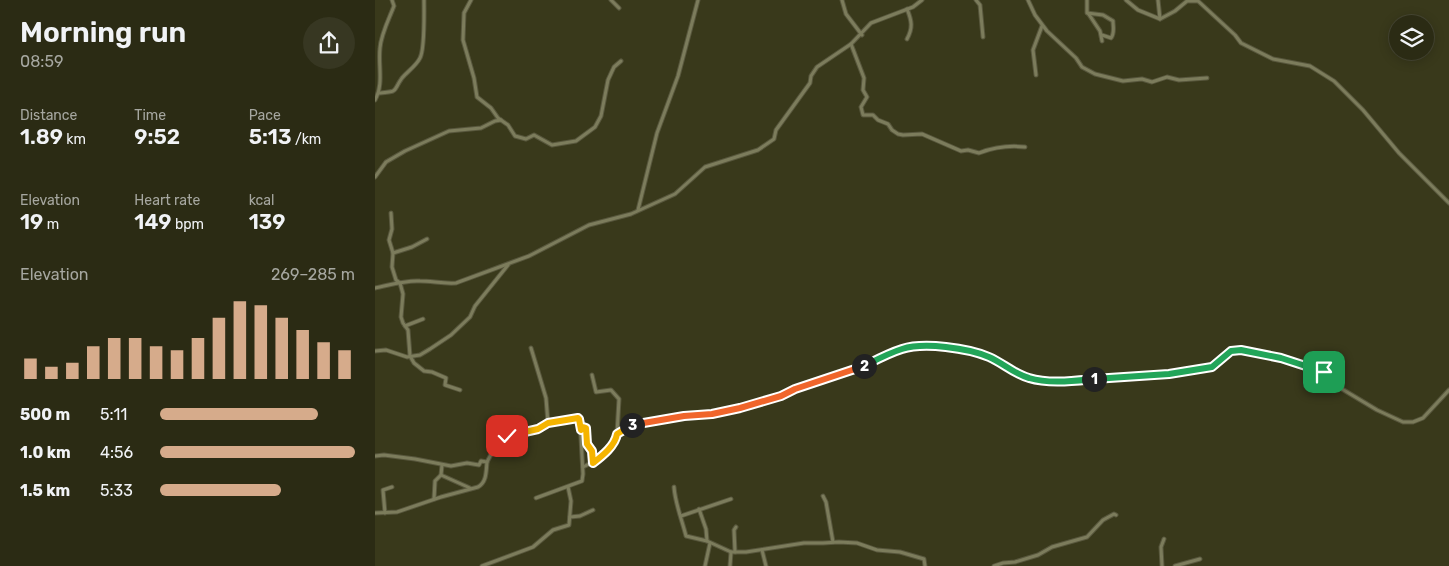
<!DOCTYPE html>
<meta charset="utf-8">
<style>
body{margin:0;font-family:Rubik,sans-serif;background:#373722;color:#f1f3f6;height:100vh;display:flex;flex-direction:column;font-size:19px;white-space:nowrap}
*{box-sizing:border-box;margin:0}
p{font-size:16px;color:#a6a7a0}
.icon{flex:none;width:28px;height:28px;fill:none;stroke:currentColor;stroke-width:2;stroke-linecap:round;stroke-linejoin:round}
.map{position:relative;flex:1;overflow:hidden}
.sheet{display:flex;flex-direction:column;background:#2b2b14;width:375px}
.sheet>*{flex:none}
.buttons{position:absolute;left:1014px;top:15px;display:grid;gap:10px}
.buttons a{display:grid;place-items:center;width:45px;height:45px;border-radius:50%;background:#2b2b14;box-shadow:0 2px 12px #0003,0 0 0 1px #474734;font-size:25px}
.pin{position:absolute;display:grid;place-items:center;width:42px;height:42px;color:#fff;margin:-21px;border-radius:10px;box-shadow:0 2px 8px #0006}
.km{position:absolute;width:25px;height:25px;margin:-12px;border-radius:50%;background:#222;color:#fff;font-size:14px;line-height:25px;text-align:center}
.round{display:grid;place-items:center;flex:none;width:52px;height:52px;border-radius:26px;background:#373722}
.headline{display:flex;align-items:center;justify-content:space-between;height:85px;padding:0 20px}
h1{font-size:28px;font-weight:600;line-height:38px}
.figures{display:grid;grid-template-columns:repeat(3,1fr);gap:8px;height:85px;padding:5px 20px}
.figures div{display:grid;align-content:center}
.figures b{font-size:21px;font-weight:600}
.figures small{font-size:14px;font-weight:400}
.figures p{font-size:14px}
.chart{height:140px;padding:10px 20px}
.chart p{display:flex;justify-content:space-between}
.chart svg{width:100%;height:90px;margin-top:5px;stroke:#d6ab8b;stroke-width:6}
ul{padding:0 20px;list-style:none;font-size:16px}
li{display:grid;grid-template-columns:80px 60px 1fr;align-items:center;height:38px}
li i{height:12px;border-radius:6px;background:#d6ab8b}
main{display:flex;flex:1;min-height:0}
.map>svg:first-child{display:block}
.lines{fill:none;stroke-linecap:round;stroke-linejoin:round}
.minor-casing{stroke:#58573d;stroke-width:5}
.minor{stroke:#7c7c5c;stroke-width:3}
.split-1-casing{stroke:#fff;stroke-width:10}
.split-2-casing{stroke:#fff;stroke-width:10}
.split-3-casing{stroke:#fff;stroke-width:10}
.split-4-casing{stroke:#fff;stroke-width:10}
.split-1{stroke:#22a559;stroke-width:6}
.split-2{stroke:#22a559;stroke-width:6}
.split-3{stroke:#f0652b;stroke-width:6}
.split-4{stroke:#f5b400;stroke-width:6}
</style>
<main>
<section class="sheet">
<div class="headline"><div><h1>Morning run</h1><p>08:59</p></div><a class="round"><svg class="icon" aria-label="share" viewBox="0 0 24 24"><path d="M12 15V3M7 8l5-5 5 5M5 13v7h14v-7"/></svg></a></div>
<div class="figures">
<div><p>Distance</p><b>1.89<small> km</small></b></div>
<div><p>Time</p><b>9:52</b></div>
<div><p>Pace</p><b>5:13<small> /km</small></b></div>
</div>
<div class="figures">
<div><p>Elevation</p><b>19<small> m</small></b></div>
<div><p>Heart rate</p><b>149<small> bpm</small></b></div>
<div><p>kcal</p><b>139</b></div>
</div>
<div class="chart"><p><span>Elevation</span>269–285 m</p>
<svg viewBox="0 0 160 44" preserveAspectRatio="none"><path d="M5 44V34M15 44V38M25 44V36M35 44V28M45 44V24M55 44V24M65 44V28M75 44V30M85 44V24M95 44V14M105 44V6M115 44V8M125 44V14M135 44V20M145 44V26M155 44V30"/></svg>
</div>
<ul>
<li><b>500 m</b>5:11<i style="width:81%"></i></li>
<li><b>1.0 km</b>4:56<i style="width:100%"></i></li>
<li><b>1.5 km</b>5:33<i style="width:62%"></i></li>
</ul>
</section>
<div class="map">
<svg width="1074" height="566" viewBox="0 0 1074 566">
<rect width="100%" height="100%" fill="#39391b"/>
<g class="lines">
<g class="minor-casing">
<g id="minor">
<polyline points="96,0 89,13 88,40 99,78 102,97 116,108 123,118 133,125 140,136 151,139 159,135 177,145 201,141 220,127 226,116 233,80 239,67 246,61"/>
<polyline points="236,0 244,8"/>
<polyline points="467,0 471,14 487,35"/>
<polyline points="601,0 605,5 608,37"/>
<polyline points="653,0 660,15 672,31 701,58 707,67 720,74 748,81 767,79 777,82 792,77 804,80 832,78"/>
<path d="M712,0V13L728,15L738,21C738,27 740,33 736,38L727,35"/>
<polyline points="751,0 763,10 785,19 800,11 812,1 823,1 860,35 866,43 898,59 935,66 959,81 988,110 1024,153 1074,203"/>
<polyline points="783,0 785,19"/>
<path d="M532,9C537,21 538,28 532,39"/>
<polyline points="713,13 725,31 727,41"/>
<path d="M476,44L489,78L488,90L492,97L486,107L488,115H498L503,120L513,124L517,130L523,134L528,135L547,134L586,151L593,150L604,153C620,147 633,145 650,147"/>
<polyline points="661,75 658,50 667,26"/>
<path d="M4,93C25,91 17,92 27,78C33,71 41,66 45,58C50,49 49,11 49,0"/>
<path d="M0,100C9,84 3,66 5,48C6,34 14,19 19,6L17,0"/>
<polyline points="0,177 11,162 30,151 74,131 106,128 120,121 126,120"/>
<polyline points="263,210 282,133 303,76 323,0"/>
<polyline points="16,213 17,229 14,240 18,253 17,267 21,280 25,283 28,294 26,317 28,323 33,330 35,356 39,363 49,371 57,372 71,378 70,385 85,390"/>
<polyline points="18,253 37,247 52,239"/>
<path d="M0,288C15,285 30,280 45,281C57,281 68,284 81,283L154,256L214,225L256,214L300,194L330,167L383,150L399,139L401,130L435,83L436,76L442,67L476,44L496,23L538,7L547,0"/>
<polyline points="30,326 48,319"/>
<polyline points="156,348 171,398 173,423"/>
<polyline points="0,351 11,350 32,357 45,355 55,349 76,335 95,317 100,306 133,265"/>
<polyline points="217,375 221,392 236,390 244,399 242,434"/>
<polyline points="206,429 208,427 211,428 212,444 217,451 218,463"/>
<polyline points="0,456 9,455 40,459 76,466 92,463 104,465 106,461 112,462 121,445 129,437 147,432 163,429 173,423 200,418 205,419 208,474 207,481 161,498"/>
<path d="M208,467C221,461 239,450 242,434L257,425L309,416L337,414L392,401L406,397L420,389L487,367L528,348L549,347L571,348L601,353L614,357L644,375L669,381L716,380L794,374L837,367L856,351L866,350L906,358L949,372L967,389L1002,410L1028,422H1038L1048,418L1074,390"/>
<polyline points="66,475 95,488"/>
<path d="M299,487C300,503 307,520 311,536L332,541L356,552H371L429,543H448L464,542L482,543L502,550L525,552L549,559L550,566"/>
<polyline points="448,496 451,502 458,542"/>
<polyline points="59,499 60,481 66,475 67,465"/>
<polyline points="324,509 331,529 332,541"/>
<path d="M0,513L22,512L66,497L103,487C112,482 111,471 112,462"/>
<polyline points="10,513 8,490 17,487"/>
<polyline points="306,516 356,499"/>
<polyline points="195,517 205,516 218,510"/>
<polyline points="387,550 391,566"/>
<polyline points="360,552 359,530 361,527"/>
<polyline points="107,566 158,547 178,530 194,525 196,501 193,487"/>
<polyline points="330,566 335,543"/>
<polyline points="355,566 356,552"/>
<polyline points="619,566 628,563 640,562 663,555 677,547 712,537 728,520 739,514 741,515"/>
<polyline points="787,566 786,547 789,539"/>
<polyline points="800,566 825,559"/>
</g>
</g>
<use href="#minor" class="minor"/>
</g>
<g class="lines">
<g class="split-1-casing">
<polyline id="split-1" points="719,379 794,374 837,367 856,351 866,350 906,358 949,372"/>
</g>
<g class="split-2-casing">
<path id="split-2" d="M489,366C501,360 514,353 527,349C549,342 593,348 614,357C628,363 639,374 654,378C674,384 698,381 719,379"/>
</g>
<g class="split-3-casing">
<polyline id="split-3" points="257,425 309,416 337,414 365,408 406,396 420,389 489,366"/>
</g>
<g class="split-4-casing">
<path id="split-4" d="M132,436L163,429L173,423L203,418L204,419L206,430L208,427L211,428L212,444L217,451L218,463C227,456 240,446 242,434L257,425"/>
</g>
<use href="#split-1" class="split-1"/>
<use href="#split-2" class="split-2"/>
<use href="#split-3" class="split-3"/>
<use href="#split-4" class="split-4"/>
</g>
</svg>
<div class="buttons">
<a><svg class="icon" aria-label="layers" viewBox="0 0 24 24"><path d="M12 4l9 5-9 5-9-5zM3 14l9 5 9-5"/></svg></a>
</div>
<div class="pin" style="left:949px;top:372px;background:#1e9e55"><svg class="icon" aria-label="arrive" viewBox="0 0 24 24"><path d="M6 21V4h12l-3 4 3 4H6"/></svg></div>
<div class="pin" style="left:132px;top:436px;background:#d93025"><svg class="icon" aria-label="check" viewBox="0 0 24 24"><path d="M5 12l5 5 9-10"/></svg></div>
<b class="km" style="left:719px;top:379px">1</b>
<b class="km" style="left:489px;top:366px">2</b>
<b class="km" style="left:257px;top:425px">3</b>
</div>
</main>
